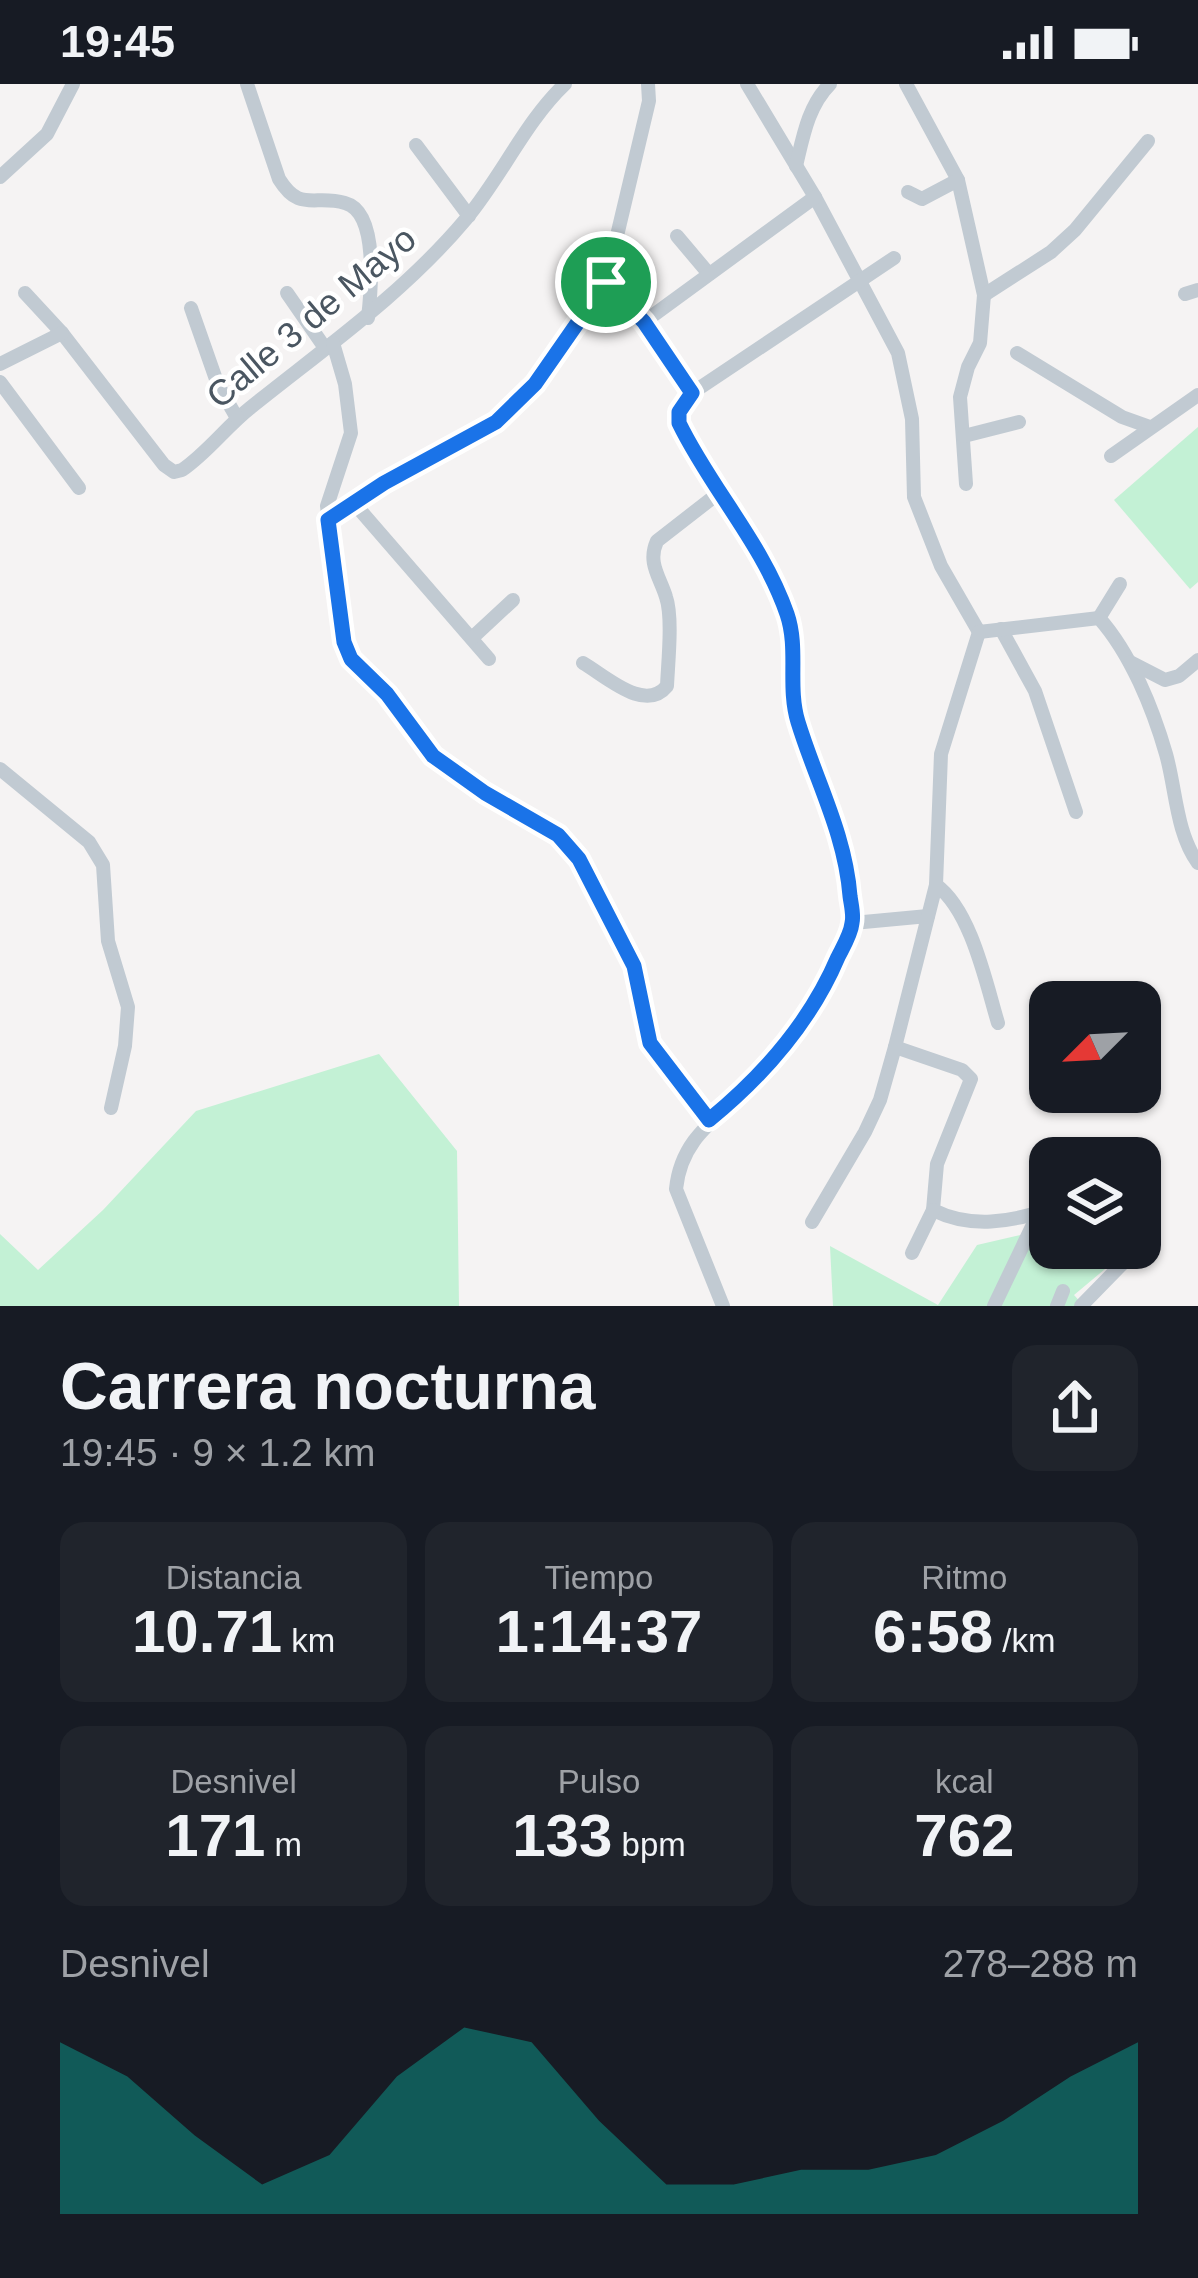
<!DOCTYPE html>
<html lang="es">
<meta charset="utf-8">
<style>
body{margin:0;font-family:Arial,sans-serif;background:#20242c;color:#f1f3f6;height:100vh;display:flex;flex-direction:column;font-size:45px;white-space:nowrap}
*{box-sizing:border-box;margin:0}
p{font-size:39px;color:#9ea1a6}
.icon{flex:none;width:66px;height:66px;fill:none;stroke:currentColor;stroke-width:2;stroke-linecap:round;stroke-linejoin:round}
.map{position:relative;height:1222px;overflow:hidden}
.details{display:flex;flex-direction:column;background:#171b24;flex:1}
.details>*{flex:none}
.needle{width:78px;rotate:246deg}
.buttons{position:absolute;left:1029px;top:897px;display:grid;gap:24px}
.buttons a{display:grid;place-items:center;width:132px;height:132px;border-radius:24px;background:#171b24;box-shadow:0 3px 9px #0004;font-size:60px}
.pin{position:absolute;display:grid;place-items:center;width:102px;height:102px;color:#fff;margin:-51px;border:6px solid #fff;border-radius:50%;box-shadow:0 3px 12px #0007}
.round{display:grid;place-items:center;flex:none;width:126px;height:126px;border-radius:24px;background:#20242c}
.headline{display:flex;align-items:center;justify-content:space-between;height:204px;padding:0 60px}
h1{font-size:66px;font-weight:700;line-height:90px}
.figures{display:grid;grid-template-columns:repeat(3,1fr);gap:18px;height:204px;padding:12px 60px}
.figures div{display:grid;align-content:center;border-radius:24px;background:#20242c;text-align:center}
.figures b{font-size:60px;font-weight:700}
.figures small{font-size:33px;font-weight:400}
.figures p{font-size:33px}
.chart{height:336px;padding:24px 60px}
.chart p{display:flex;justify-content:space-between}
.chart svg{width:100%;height:216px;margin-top:12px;fill:#0f766e;opacity:.7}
.status{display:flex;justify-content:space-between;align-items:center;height:84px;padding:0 60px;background:#171b24;direction:ltr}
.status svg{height:33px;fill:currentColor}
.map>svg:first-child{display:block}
.green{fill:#c3f1d5}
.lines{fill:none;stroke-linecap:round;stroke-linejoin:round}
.minor{stroke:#c1cad2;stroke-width:14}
.route-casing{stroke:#fff;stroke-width:24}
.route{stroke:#1a73e8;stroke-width:15}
.labels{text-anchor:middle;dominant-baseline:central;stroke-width:9;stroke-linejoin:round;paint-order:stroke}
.street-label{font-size:36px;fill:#4a5661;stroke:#fff}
</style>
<div class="status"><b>19:45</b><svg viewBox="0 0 49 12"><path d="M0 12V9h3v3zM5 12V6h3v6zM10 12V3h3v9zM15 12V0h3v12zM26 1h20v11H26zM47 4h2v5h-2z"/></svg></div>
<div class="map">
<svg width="1198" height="1222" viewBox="0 0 1198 1222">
<rect width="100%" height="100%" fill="#f5f3f3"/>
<g class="green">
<polygon points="1198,343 1198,498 1190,505 1114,416"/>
<polygon points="379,970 457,1067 459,1222 0,1222 0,1150 38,1186 103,1126 196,1027"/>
<polygon points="1050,1144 1050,1164 1107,1164 1117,1175 1074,1211 1084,1222 833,1222 830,1162 938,1221 977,1161"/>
</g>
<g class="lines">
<g class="minor">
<path d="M247,0L279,95C300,129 314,110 345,119C379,128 371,208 368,234"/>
<polyline points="747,0 815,113 898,269 912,335 914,413 941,482 979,548"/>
<polyline points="906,0 958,96 984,211 980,259 968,283 960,313 966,400"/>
<polyline points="416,61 469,132"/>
<path d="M796,82C803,53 808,22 830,0"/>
<polyline points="0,93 47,50 73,0"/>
<polyline points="908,108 922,115 958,96"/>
<polyline points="677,152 709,190"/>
<polyline points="606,198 644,238 692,309"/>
<path d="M25,209L62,249L164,381L174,388L182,386C207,369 226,343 250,324C326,263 404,209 466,135C502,92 525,38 565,0"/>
<polyline points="287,209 325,264"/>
<polyline points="1185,210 1198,206"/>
<polyline points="984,211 1051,168 1075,146 1148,57"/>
<polyline points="191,224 218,301 237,334"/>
<polyline points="644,238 815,113"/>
<polyline points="333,259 345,300 351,349 327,422 344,558 351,575 387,610 433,672 485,709 558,751 579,775 633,882 650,959 709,1036"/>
<polyline points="1017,269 1122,333 1150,343"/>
<polyline points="0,280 62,249"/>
<polyline points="0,298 79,404"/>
<polyline points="964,352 1019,338"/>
<polyline points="1111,372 1198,311"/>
<polyline points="353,418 489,575"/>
<polyline points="328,436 384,399 496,338 535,300 606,198 649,17 648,0"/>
<polyline points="1099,534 1120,500"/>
<polyline points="1001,545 1035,607 1076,728"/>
<path d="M979,548L1099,534C1131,570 1153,625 1166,670C1176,705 1176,749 1198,779"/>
<polyline points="472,554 513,516"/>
<polyline points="1130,578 1165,596 1179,592 1198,576"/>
<path d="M583,579C607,593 645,629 667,602C668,579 673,533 666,513C660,493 647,479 657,457L720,408"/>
<polyline points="0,685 89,758 103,781 108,857 128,923 125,962 111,1024"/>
<path d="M936,801C971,826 986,899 998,939"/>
<polyline points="853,839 928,832"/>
<path d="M895,963L962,986L971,995L937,1080L933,1126C971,1145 1011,1138 1050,1125"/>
<polyline points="812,1138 865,1048 880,1016 895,963 936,801 941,670 979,548"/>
<polyline points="912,1169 933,1126"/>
<path d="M723,1222L676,1105C681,1055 715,1036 747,1005C767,986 784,964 799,942C818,915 849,869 852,837C859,766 816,701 797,637C788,604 798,570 790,538C772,470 720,407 683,348L679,328L692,309L894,174"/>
<polyline points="994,1222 1039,1128"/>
<polyline points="1057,1222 1063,1207"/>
<polyline points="1081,1222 1122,1180 1121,1164"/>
</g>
</g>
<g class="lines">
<g class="route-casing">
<path id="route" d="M606,198L644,238L692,309L679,328V339C711,405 763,460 787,530C799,565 787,602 798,638C816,697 845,749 850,812C851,820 854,831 852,839C851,850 843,863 838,873C810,939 764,991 709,1036L650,959L634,882L579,775L558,751L485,709L433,672L387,610L351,575L344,558L328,436L384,399L496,338L535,300Z"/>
</g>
<use href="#route" class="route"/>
</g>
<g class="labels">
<g class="street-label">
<text transform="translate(311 233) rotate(-40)">Calle 3 de Mayo</text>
</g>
</g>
</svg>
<div class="buttons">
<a><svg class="needle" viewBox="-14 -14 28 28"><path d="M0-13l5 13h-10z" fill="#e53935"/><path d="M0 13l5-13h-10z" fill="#9ea1a6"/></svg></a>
<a><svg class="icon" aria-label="layers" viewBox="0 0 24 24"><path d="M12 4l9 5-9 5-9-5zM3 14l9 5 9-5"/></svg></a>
</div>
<div class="pin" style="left:606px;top:198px;background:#1e9e55"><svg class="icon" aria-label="arrive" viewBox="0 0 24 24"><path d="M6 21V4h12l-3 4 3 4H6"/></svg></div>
</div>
<section class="details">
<div class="headline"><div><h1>Carrera nocturna</h1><p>19:45 · 9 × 1.2 km</p></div><a class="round"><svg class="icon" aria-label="share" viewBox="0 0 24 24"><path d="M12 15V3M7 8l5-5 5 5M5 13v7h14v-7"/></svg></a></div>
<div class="figures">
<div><p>Distancia</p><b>10.71<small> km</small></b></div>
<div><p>Tiempo</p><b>1:14:37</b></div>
<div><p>Ritmo</p><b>6:58<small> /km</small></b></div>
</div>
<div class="figures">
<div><p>Desnivel</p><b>171<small> m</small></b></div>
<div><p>Pulso</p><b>133<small> bpm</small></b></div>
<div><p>kcal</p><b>762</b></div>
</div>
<div class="chart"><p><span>Desnivel</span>278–288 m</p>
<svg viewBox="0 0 160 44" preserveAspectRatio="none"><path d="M0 44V9L10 16L20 28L30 38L40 32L50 16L60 6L70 9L80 25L90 38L100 38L110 35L120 35L130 32L140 25L150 16L160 9V44z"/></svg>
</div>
</section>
